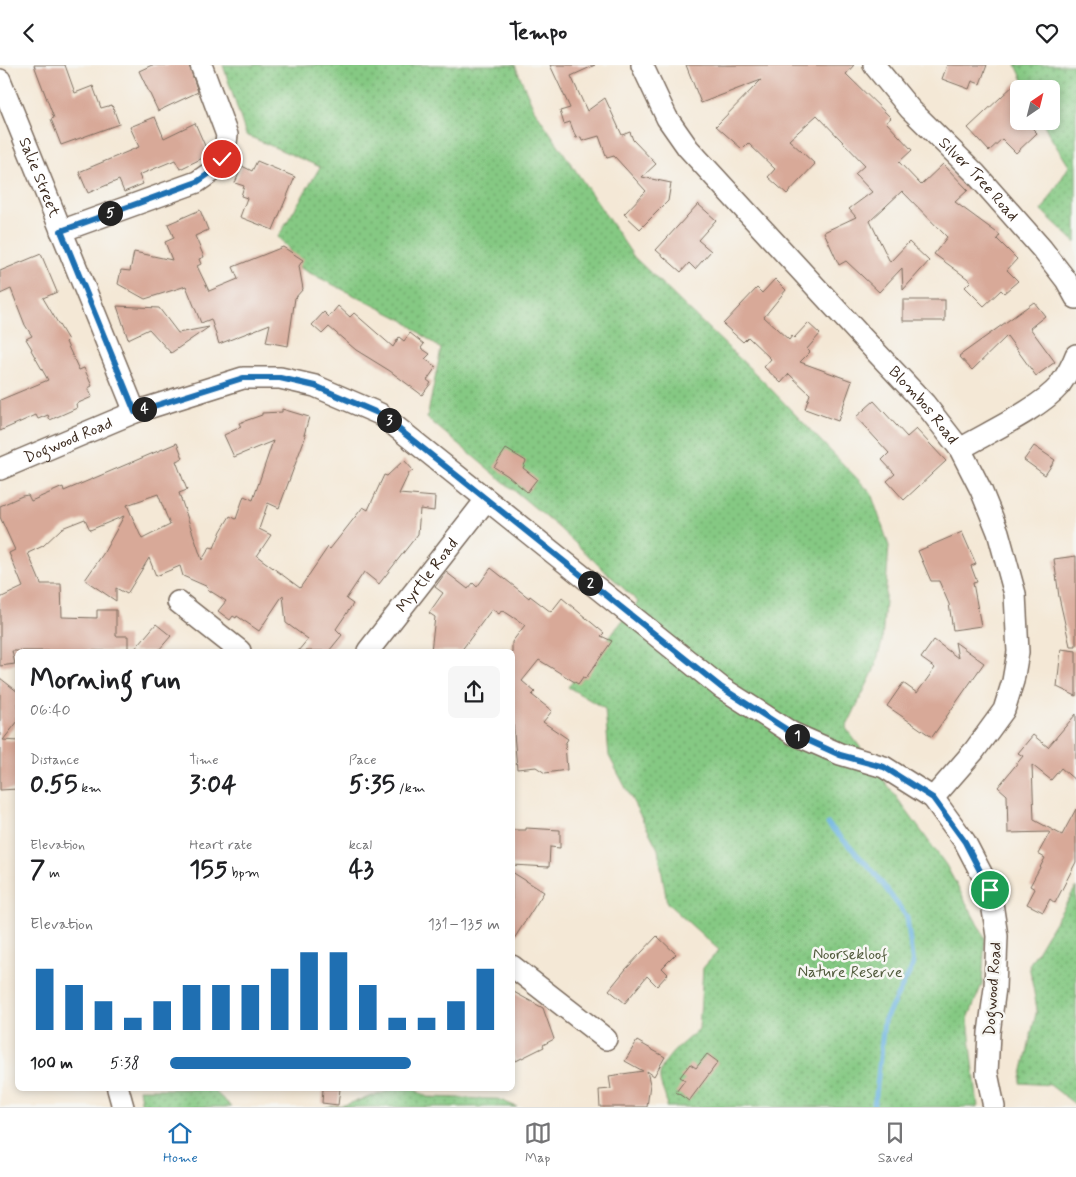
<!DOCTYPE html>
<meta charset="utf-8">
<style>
body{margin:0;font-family:Mynerve,sans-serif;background:#f6f6f6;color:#202124;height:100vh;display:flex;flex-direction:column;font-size:19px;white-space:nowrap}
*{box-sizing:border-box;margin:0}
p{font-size:16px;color:#757577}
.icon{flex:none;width:28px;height:28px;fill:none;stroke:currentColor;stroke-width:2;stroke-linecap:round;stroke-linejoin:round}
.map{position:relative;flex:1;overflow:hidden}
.details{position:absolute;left:15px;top:584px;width:500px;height:442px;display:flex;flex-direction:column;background:#fff;border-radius:8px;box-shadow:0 2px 8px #0003}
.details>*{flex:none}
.needle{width:32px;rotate:35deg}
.buttons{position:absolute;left:1010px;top:15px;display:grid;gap:10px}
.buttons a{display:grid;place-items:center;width:50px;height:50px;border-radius:8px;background:#fff;box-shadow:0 2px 8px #0003;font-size:25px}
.pin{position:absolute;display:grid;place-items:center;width:42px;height:42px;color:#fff;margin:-21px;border:2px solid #fff;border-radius:50%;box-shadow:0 1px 5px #0007}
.km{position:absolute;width:25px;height:25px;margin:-12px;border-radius:50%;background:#222;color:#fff;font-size:14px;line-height:25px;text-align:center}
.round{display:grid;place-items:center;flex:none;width:52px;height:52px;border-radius:8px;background:#f6f6f6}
.head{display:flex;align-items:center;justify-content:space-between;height:85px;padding:0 15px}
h1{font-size:28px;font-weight:800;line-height:38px}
.metrics{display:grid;grid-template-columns:repeat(3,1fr);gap:8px;height:85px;padding:5px 15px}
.metrics div{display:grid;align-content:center}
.metrics b{font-size:25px;font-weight:800}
.metrics small{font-size:14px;font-weight:400}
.metrics p{font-size:14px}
.chart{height:140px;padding:10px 15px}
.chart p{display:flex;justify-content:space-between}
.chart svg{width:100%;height:90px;margin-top:5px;stroke:#1f6fb2;stroke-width:6}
ul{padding:0 15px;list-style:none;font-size:16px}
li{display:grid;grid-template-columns:80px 60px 1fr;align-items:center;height:38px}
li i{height:12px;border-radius:6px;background:#1f6fb2}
header{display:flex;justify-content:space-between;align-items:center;height:65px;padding:0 15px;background:#fff;font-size:22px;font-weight:800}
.menu{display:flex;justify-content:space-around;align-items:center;height:70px;border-top:1px solid #e0e0e0;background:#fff;font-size:14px;color:#757577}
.menu a{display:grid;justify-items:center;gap:2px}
.menu .current{color:#1f6fb2}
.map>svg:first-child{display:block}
.park{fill:url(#park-dots);stroke:#607a50}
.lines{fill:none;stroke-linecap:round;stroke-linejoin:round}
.stream{stroke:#69b2e0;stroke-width:5}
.building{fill:#d8a998;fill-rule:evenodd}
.minor-casing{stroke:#7c6c5e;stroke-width:24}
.minor{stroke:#fff;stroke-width:21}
.route-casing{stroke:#fff;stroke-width:10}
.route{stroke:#1f6fb2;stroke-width:6}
.labels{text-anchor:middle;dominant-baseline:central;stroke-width:5;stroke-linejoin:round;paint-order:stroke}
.street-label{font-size:16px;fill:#3b2a1e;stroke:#f6f6f2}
.park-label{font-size:16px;fill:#515a3c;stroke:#f6f6f2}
</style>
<header><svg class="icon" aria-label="back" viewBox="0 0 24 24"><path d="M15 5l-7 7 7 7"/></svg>Tempo<svg class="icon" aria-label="heart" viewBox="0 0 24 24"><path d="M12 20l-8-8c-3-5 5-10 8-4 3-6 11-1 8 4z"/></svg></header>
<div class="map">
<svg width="1076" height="1042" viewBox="0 0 1076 1042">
<defs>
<pattern id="park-dots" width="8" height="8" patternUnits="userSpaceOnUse" patternTransform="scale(1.25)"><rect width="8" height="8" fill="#85c983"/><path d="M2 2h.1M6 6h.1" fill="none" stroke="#6ea36b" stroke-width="1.8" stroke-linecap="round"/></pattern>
</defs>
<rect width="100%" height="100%" fill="#f6f6f2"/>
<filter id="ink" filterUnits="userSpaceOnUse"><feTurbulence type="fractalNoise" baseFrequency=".02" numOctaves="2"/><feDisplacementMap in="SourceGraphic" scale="10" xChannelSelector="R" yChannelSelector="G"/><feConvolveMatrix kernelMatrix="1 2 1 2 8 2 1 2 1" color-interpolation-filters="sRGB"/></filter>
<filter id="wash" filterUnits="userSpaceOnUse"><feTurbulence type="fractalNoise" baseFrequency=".0096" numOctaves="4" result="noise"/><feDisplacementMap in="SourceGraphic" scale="20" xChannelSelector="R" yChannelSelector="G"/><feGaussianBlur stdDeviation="1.12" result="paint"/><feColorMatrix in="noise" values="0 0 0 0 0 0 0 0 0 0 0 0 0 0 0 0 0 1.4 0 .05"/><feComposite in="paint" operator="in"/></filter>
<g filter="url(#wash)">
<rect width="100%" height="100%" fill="#f4e8d6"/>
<g class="park">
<path d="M223,0H515L534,44L634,192L763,316L871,428L889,481L882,577L874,605L846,663L946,800L985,873L982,919L968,954L978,1042H666C668,1033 661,1024 660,1015C657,996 686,976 699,964L703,903L719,885L667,838L658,784L609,691L605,644L568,622L638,537L558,462L427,353L441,284L403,255L300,203L288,183L278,172L320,102L246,70Z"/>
<polygon points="1016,0 1076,0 1076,178 1042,146 1069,101 1051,73 1042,56 1051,56 1051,24 1027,24"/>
<polygon points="1076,822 1076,1040 1050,1020 1020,1018 1037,944 1029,900"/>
<polygon points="139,1024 212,1024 232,1042 142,1042"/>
<polygon points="395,1024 414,1024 427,1032 498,1034 517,1042 326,1042 344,1040"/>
</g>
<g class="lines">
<polyline class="stream" points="828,759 872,805 907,852 913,901 884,956 876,1030 873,1042"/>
</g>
<g id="blocks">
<g class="building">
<polygon points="34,0 65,0 75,28 93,21 101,43 112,40 119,59 61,80 51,54 54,53"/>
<polygon points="152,0 189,0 198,27 158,46 139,6"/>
<polygon points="550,0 595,0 571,11 587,46 605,33 622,70 630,67 633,75 656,99 642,112 671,118 668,136 640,164 624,149 646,126 614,91 607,93 599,71 582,76 581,72 576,73 570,57 564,59 560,46 570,43"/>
<polygon points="686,0 854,0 846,9 891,53 886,57 912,85 899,97 921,120 943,99 968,125 955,137 1000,170 997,174 1017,194 1007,205 1018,216 1004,228 1001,225 984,241 965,222 971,216 934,189 947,172 902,126 870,156 890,197 909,177 929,196 903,225 902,203 879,227 846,196 839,200 824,167 856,152 849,144 872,127 855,109 865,100 817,50 789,75 815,99 787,129 768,112 775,104 748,78 742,84 716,61 761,15 701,38"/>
<polygon points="947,0 987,0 980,19 972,16 969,24 942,14"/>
<polygon points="1017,17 1016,46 1019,49 1019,56 1025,56 1037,68 1016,88 1002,74 989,86 968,63"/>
<polygon points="155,52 164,73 195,58 209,90 180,104 175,95 139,110 143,119 124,127 119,115 88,128 79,107 139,82 130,62"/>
<polygon points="257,96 295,112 273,165 240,152 247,133 241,131 244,121 235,118 242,101 252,106"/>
<polygon points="698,139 716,155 698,175 711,186 695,204 689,198 681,207 656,185"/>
<polygon points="200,145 208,165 195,171 204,192 199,194 201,199 197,201 209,226 238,214 233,202 283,182 303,195 299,201 303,224 295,233 288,281 266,277 270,259 219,279 211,254 201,258 186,221 145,234 118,219 121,205 130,206 134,187 172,195 165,177 174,173 168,159"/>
<polygon points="41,189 57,227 43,233 68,275 66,277 79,305 84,303 92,321 88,323 92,332 76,339 77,343 50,355 48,350 38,354 36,350 0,366 0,335 48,315 31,285 32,284 26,274 32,271 25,260 11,224 0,229 0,206"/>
<polygon points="775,214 786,225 764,252 789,275 792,271 794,273 808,258 820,269 807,284 810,287 800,297 852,316 838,356 805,344 810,329 789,309 781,318 764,302 771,294 748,272 743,277 723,259 757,223 762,228"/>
<rect x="903" y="235" width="42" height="21"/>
<polygon points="1034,237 1045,251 1030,263 1055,297 1036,311 1007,271 972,305 959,291"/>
<polygon points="117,241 159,243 178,268 209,262 171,288 149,264 128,274"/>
<polygon points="338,241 350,252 354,248 393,282 399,272 404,276 410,268 424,279 421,283 430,289 425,294 436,302 427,315 431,318 422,330 390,306 356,285 329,262 322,269 312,260 324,247 329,252"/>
<polygon points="874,336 907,372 916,364 946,396 904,435 887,416 895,409 882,395 889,388 856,352"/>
<path d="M282,344L309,352L304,370H306L279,443L268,438L259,464L271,470L257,491L300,523L328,482L330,484L363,442L368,445L384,410L387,411L404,395L413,405L409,408L399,429L435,432L434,446L420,444L418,469L379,519L364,507L346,534L353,539L336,564L342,570L329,586H298L308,574L286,558L283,530L259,566L237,551L236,553L233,551L230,555L218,546L226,536L207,524L208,522L183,511L180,501L156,511L149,493L127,529L116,523V536L85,515L103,489L124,451L90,465L85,454L62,463L43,481L28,488L41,519H61L62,552L97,553V545H116V571H128V586H12L15,599L0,601V533L23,522L9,488L15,485L0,452V441L22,431L28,430L31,436L63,422L64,426L177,378L183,393L176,396L187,425L179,428L202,495L210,482L214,483L221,466L230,451L236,454L244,431L253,435L273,376L234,392L224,370L241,362L239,358L262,350V348L282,347ZM158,429L170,460L142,474L127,440Z"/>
<polygon points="1034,381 1055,395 1045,410 1024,395"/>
<polygon points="506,384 526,396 523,403 537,414 527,427 508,411 494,402"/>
<polygon points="962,467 976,499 971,501 977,517 973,518 981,561 953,565 949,539 939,516 931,516 918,486"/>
<polygon points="1076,491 1076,581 1070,581 1059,532 1054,494"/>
<polygon points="491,503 529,533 530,531 551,547 562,533 604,568 601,571 612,576 586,613 583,612 578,619 539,595 522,616 535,627 532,630 552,646 543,657 568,674 565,679 567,705 545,708 536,702 517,704 512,645 512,577 525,560 502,545 499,549 492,544 461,586 431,586 435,552 429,548 443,528 435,522 446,507 468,524 473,518 477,522"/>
<polygon points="156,559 171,571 158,586 133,586"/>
<polygon points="934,575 958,593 955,577 984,598 932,672 887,641 903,618 917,628 935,603 921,593"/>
<polygon points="1061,584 1076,586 1076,631 1057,622"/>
<polygon points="0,613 18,627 18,656 3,675 18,676 18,724 0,725"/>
<polygon points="1076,649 1076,716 1061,703 1051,715 1032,700 1034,755 1062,770 1076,744 1076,797 1055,838 1050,834 1043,847 1027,839 1035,824 1030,821 1045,793 1038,789 1050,767 1008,768 1007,730 998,722 1023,691 1018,688 1033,670 1048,682"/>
<polygon points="526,763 560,765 560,783 550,782 549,802 512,800 512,765 526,765"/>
<polygon points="512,807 544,827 512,877"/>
<polygon points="657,871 676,889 662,903 668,909 657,921 647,911 625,938 609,925 626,904"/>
<polygon points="512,926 543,943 554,974 543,980 544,982 516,996 512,987"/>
<polygon points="637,976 665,992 654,1011 647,1006 650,1019 647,1042 600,1042 599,1025 611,1024 609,1011 643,1006 625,996"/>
<polygon points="707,989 718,997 689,1036 676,1027 685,1015 680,1012 690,999 696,1003"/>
<polygon points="323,1024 340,1024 338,1040 322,1038"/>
</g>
</g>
</g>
<g filter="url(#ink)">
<use href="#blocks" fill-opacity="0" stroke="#7c6c5e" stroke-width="1"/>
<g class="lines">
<g class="minor-casing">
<g id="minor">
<path id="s1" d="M642,0L667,53L688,83L860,270L925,339L960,384L981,425L998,467L1015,529L1018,587L1013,616L1004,645L974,686L933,733"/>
<path id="s2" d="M874,0L910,44L975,108L1042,184L1066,215L1076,233"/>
<path id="s3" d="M0,15L135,347"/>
<polyline points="61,166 197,117 217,103 225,86 227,70 201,0"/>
<path d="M960,384C987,368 1039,344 1059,321C1066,311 1072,301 1076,290"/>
<path id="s4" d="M0,404L135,347L243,313H280L315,321L380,349L722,623L792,668L840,689L884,702L933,733L965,777L990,825L997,871L995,923L989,968L987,1008L994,1042"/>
<polyline points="178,537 240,586"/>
<path id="s5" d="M368,586L486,435"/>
<polyline points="512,901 606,974"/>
<polyline points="118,1024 123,1042"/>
</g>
</g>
<use href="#minor" class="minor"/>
</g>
</g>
<g class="lines" filter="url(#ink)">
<g class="route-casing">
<polyline id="route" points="222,94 217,103 197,117 61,166 135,347 243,313 280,313 315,321 380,349 722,623 792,668 840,690 884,702 933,733 965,777 990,825"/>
</g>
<use href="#route" class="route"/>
</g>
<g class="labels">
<g class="street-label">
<text stroke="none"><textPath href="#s3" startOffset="105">Salie Street</textPath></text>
<text stroke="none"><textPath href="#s2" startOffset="155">Silver Tree Road</textPath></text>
<text stroke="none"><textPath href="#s1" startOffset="444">Blombos Road</textPath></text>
<text stroke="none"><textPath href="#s4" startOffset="74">Dogwood Road</textPath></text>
<text stroke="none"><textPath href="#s5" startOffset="96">Myrtle Road</textPath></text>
<text transform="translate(993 924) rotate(-86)">Dogwood Road</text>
</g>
<g class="park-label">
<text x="850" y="889">Noorsekloof<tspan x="850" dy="18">Nature Reserve</tspan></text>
</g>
</g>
</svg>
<div class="buttons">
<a><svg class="needle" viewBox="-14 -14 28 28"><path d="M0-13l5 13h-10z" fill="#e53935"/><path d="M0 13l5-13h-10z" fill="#757577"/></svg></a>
</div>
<div class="pin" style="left:990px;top:825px;background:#1e9e55"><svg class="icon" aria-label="arrive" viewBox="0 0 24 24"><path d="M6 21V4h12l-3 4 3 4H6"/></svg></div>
<div class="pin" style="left:222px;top:94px;background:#d93025"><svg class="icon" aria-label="check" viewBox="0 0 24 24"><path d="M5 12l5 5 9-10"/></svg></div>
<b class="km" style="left:797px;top:671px">1</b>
<b class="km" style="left:590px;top:518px">2</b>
<b class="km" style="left:389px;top:355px">3</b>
<b class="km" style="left:144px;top:344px">4</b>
<b class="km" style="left:110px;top:148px">5</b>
<section class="details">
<div class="head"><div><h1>Morning run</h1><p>06:40</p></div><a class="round"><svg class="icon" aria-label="share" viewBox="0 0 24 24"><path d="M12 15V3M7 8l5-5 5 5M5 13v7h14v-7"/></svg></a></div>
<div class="metrics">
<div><p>Distance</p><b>0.55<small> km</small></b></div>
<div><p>Time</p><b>3:04</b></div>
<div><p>Pace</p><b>5:35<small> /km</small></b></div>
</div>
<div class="metrics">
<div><p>Elevation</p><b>7<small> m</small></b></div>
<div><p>Heart rate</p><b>155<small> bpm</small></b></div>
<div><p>kcal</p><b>43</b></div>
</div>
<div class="chart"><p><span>Elevation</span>131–135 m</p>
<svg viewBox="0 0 160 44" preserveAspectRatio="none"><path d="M5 44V14M15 44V22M25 44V30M35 44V38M45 44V30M55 44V22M65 44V22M75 44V22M85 44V14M95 44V6M105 44V6M115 44V22M125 44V38M135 44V38M145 44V30M155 44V14"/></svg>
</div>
<ul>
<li><b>100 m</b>5:38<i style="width:73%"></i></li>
</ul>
</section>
</div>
<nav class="menu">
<a class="current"><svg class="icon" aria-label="home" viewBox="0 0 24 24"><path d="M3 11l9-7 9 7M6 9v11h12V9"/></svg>Home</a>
<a><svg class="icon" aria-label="map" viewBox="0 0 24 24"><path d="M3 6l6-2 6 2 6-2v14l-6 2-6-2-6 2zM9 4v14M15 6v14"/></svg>Map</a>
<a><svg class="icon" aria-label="saved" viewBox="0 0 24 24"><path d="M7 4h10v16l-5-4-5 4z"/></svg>Saved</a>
</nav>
